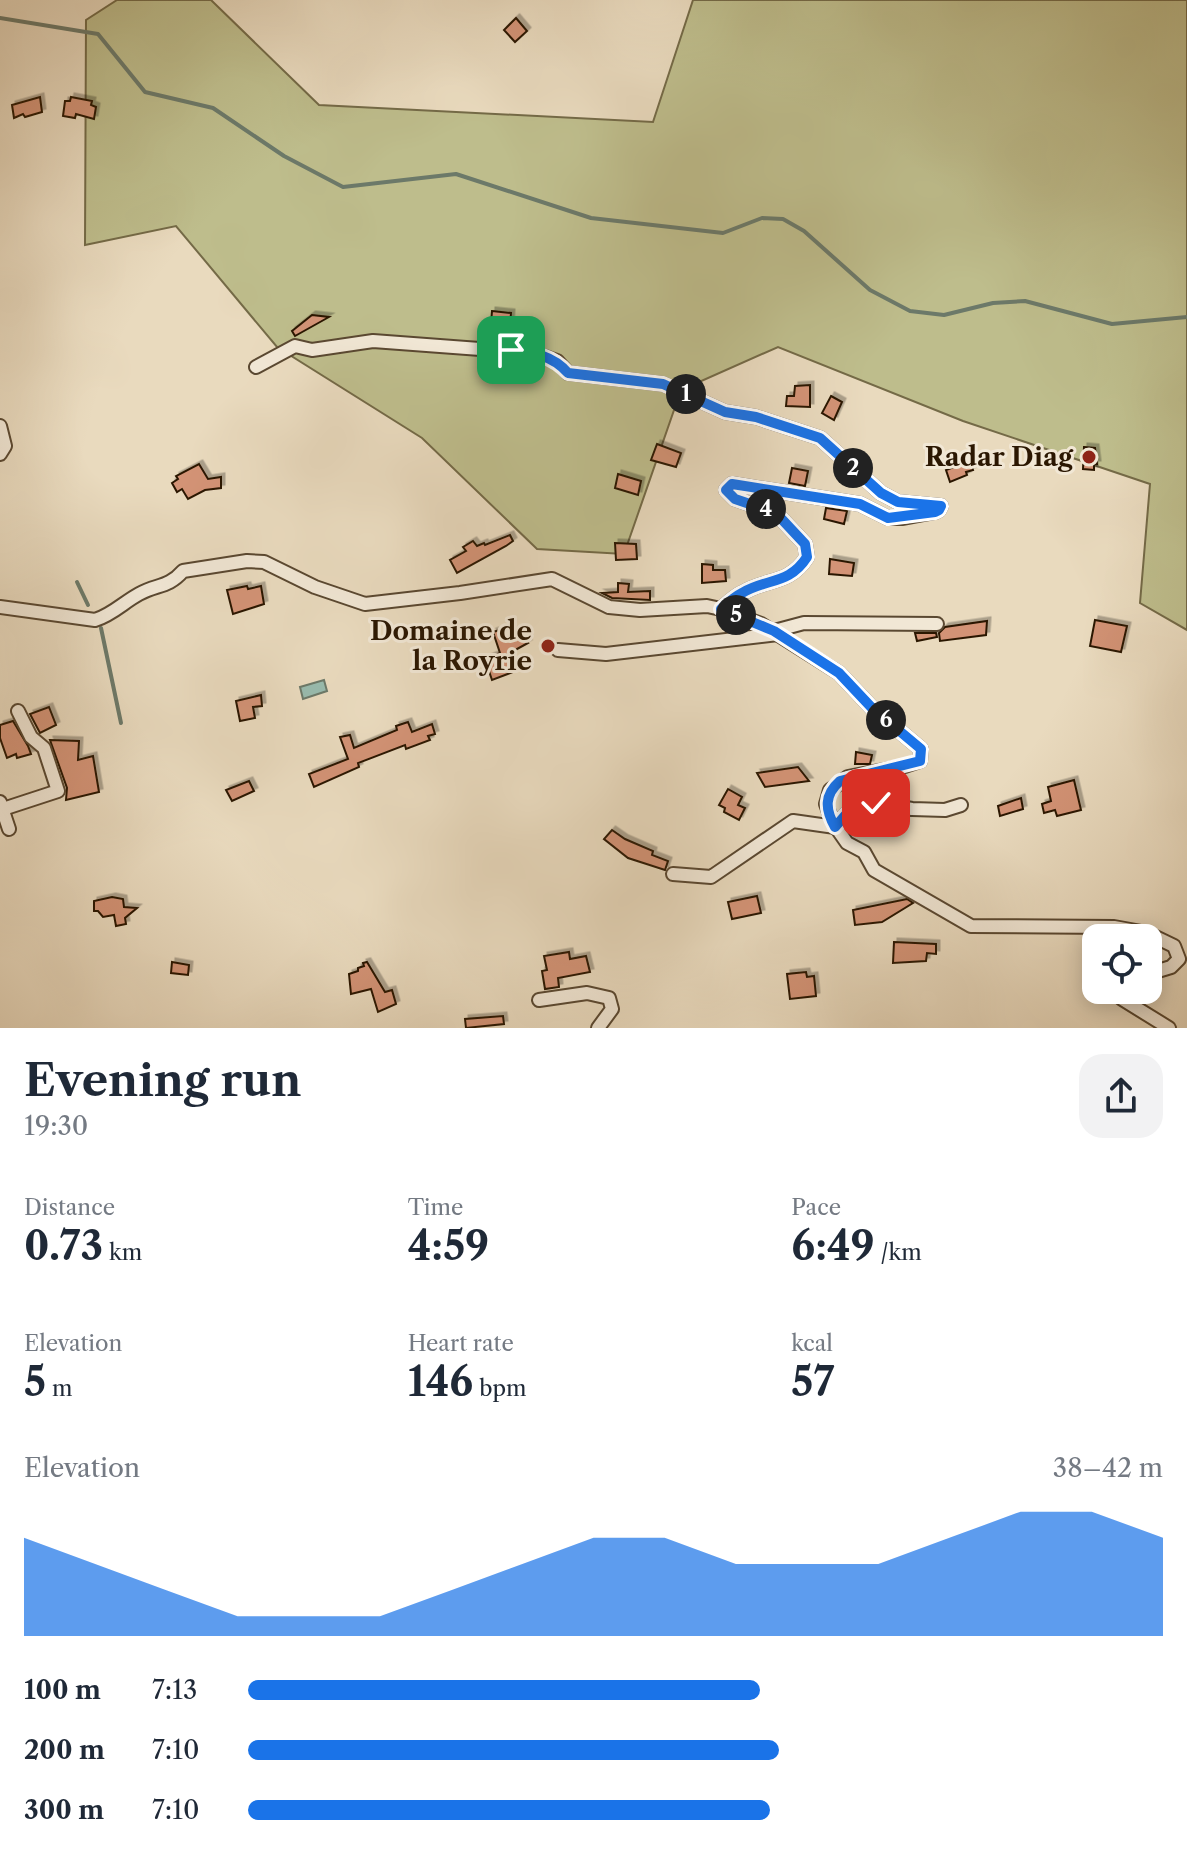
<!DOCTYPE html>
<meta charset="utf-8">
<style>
body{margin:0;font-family:"Libre Caslon Text",serif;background:#f2f2f3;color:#1f2937;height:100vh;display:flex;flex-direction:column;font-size:30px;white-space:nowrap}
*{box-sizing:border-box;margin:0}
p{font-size:26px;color:#747a83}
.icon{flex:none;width:44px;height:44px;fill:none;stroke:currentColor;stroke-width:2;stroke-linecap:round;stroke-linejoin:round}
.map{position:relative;height:1028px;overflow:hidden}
.details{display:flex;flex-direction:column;background:#fff;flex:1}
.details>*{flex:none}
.controls{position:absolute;left:1082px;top:924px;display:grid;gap:16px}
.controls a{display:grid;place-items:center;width:80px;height:80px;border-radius:16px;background:#fff;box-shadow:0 4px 20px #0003;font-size:40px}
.pin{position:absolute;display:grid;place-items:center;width:68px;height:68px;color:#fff;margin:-34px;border-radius:16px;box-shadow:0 4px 12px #0006}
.km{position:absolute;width:40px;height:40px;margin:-20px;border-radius:50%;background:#222;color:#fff;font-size:22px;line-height:40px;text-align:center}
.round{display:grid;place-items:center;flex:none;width:84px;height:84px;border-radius:24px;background:#f2f2f3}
.headline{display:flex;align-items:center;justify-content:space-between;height:136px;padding:0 24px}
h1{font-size:44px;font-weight:800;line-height:60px}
.stats{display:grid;grid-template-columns:repeat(3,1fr);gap:12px;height:136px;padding:8px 24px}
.stats div{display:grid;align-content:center}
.stats b{font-size:40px;font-weight:800}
.stats small{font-size:22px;font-weight:400}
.stats p{font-size:22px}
.chart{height:224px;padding:16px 24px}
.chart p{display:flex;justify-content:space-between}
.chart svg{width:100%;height:144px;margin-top:8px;fill:#1a73e8;opacity:.7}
ul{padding:0 24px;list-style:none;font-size:26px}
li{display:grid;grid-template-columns:128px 96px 1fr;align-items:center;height:60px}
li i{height:20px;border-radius:10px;background:#1a73e8}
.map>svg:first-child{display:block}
.green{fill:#bebd8c;stroke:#746a47;stroke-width:2}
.water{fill:#98bbae;stroke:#6c7969;stroke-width:2}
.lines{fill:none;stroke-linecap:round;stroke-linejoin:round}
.stream{stroke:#6c7969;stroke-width:4}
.building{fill:#d39376;stroke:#2b1702;stroke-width:2;filter:url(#shadow)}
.minor-casing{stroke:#5a4831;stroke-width:16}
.minor{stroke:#f1e7d5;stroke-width:12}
.route-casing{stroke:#fff;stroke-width:16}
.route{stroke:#1a73e8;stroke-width:10}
.poi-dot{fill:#8f2418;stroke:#f1e7d5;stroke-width:3}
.labels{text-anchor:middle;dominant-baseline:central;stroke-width:6;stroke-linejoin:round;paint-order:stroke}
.poi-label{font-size:26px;font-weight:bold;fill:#2b1702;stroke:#f1e7d5;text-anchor:end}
</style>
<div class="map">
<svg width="1187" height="1028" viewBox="0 0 1187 1028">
<defs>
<filter id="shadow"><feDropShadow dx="3.5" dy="-3.5" stdDeviation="0" flood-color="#0004"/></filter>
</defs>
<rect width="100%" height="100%" fill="#e9dabe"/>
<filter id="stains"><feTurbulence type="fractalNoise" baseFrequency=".0025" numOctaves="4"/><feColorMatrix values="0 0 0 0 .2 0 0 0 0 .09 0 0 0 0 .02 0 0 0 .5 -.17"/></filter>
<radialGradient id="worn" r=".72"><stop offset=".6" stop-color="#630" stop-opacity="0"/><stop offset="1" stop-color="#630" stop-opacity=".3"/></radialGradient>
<polygon class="green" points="117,0 211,0 319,105 653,122 693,0 1187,0 1187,630 1140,603 1150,484 963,421 778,347 681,390 624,554 537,549 422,438 277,347 176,226 85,245 86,20"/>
<polygon class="water" points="324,680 327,691 303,699 300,687"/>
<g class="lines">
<g class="stream">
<polyline points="0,18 98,34 145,92 213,108 284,156 343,187 456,174 591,218 723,233 762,218 783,219 804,231 870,290 910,311 944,315 993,303 1025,301 1112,324 1187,317"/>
<polyline points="77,582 88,605"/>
<polyline points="101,628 121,723"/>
</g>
</g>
<g class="building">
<polygon points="516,18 527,31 515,42 504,30"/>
<polygon points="40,97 42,112 25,117 23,114 14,118 12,105"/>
<polygon points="71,97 92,101 91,105 96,107 94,119 76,114 75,118 63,116 65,101 70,101"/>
<polygon points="492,311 511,313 509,337 490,336"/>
<polygon points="312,315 329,317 295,336 292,331"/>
<polygon points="810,385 810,407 786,406 787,396 794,396 795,386"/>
<polygon points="831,396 842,402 834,420 822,413"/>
<polygon points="657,444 681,453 676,467 651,460"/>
<polygon points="1084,447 1095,448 1097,464 1094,464 1094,470 1083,469"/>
<polygon points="970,461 973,470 966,472 967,475 950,482 946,470"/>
<polygon points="199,464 208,479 221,477 221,488 205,490 188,499 182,489 177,492 172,483 178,479 176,476"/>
<polygon points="792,468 808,471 805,486 789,483"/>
<polygon points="618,474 641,481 638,495 615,488"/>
<polygon points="826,508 847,511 844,524 824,519"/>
<polygon points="510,535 513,541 506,546 457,573 450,560 466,551 463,547 473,541 477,546 484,543 485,545"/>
<polygon points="615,543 636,544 637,559 616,560"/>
<polygon points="830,559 854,563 852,576 829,574"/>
<polygon points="702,564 713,565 713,570 725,570 726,581 702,583"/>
<polygon points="618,583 629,584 628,592 650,591 650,600 612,598 602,593 618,592"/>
<polygon points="247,586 248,589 261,586 264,604 233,614 227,590"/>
<polygon points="1095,620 1127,626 1121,652 1090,646"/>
<polygon points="987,621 986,635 940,641 939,633 945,627"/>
<polygon points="509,627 528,643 506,655 513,672 492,680 485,659 500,653 493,632"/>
<polygon points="915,633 936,633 937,637 917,641"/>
<polygon points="261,695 262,706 253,707 255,718 240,721 236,701"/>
<polygon points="49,707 56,725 40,733 30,714"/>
<polygon points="13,721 28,746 31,754 17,758 16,754 7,758 0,738 0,725"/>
<polygon points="408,722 412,732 432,724 435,734 428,736 430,740 406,749 405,745 358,763 359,767 314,787 309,774 348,759 340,737 350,735 354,748 397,730 396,726"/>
<polygon points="50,740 79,741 78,760 93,756 99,792 66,800 67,788"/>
<polygon points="856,752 872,755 870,764 855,764"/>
<polygon points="798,767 809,781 765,787 757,773"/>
<polygon points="1074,780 1081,810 1057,816 1055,810 1044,813 1042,804 1051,801 1048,787"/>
<polygon points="249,781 254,791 232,801 226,790"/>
<polygon points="728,789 742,797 738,805 745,808 739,820 724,812 725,808 719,805"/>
<polygon points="1021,798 1023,809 1000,816 998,806"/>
<polygon points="612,830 625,839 653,851 652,855 668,861 665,870 628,858 604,839"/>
<polygon points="757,896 761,913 732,919 728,902"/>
<polygon points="112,897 123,899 124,907 137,908 125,918 126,924 116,926 114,915 103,917 98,911 94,911 94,901"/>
<polygon points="907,899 913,903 882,922 855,925 853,910"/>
<polygon points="894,942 936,944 936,954 927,953 926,961 893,963"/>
<polygon points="569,952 570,959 586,956 590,972 558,978 559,987 545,989 542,971 547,970 544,956"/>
<polygon points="172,962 189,965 188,975 171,973"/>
<polygon points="367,962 385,992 392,990 396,1004 378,1012 371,989 351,994 349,974 358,971 358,968 364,966 363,963"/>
<polygon points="806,972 807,977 814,976 816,996 790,999 787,974"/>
<polygon points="503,1016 504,1024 466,1028 465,1019"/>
</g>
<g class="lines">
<g class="minor-casing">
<g id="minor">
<path d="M256,367L295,346L312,350L373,341L534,353L557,361L568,373L663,384L725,412L756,417L820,438L881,493L898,502L941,506L939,510L935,512L903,518H888L860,504L732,484L726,490L735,499L776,513L805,544L807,557C789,585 767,578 742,593C734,597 728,603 721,609"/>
<polyline points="0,426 5,446 0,454"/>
<path d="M0,607L95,620C112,615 124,602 139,594C157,584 168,588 183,571L247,561L264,562L315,587L365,604L460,593L552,579L609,607L640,610L707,606L721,609L761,624L839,673L872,708L921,749L920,761L905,766L848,777L830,790L826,804L833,823L847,843L864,852L874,870L971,926L1114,927L1147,933L1174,946L1179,959L1171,967L1148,974"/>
<polyline points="774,631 804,623 937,624"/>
<polyline points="558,650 606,654 778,634"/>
<polyline points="0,802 9,829"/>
<polyline points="3,809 58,791 44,748 31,737 18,711"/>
<polyline points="673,874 711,877 793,821 835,827 849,811 876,803 912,809 945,810 961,805"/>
<polyline points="1123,990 1122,999 1169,1028"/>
<polyline points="539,1000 587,993 609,998 612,1009 598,1028"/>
</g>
</g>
<use href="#minor" class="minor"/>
</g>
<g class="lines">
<g class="route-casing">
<path id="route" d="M511,350C534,353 552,355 568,373L663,384L725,412L756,417L820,438L881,493L898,502L941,506L939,510L935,512L888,518L860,504L732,484L726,490L735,499L776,513L805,544L807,557C789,585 767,578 742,593C734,597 728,603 721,609L774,631L839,673L872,708L921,749L920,761L840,781C824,795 825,809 835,827L849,811L876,803"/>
</g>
<use href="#route" class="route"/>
</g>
<g class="poi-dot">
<circle cx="1089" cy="457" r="8"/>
<circle cx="548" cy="646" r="8"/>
</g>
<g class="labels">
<g class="poi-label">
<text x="1073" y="457">Radar Diag</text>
<text x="532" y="631">Domaine de<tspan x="532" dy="30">la Royrie</tspan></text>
</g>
</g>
<rect width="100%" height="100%" filter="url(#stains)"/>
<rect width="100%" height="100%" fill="url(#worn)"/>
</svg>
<div class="controls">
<a><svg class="icon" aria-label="locate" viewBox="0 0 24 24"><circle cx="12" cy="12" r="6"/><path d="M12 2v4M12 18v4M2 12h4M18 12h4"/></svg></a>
</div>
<div class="pin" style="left:511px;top:350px;background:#1e9e55"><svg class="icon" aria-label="arrive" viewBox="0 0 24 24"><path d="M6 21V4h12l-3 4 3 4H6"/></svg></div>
<div class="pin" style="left:876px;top:803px;background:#d93025"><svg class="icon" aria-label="check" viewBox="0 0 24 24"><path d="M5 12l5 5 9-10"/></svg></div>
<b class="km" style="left:686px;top:394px">1</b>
<b class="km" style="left:853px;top:468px">2</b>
<b class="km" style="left:766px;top:509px">4</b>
<b class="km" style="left:736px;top:615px">5</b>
<b class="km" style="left:886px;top:720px">6</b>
</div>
<section class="details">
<div class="headline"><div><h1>Evening run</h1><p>19:30</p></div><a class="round"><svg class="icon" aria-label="share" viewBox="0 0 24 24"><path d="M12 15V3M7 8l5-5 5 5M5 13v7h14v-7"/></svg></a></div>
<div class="stats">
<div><p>Distance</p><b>0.73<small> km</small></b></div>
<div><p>Time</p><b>4:59</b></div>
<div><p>Pace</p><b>6:49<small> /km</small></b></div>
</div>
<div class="stats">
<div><p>Elevation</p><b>5<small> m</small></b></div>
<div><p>Heart rate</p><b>146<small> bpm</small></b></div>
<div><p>kcal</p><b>57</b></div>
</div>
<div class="chart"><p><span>Elevation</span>38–42 m</p>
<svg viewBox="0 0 160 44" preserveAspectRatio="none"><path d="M0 44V14L10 22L20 30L30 38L40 38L50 38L60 30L70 22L80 14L90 14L100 22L110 22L120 22L130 14L140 6L150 6L160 14V44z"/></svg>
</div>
<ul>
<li><b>100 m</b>7:13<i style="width:56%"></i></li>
<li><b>200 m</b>7:10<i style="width:58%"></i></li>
<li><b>300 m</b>7:10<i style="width:57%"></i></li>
</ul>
</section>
